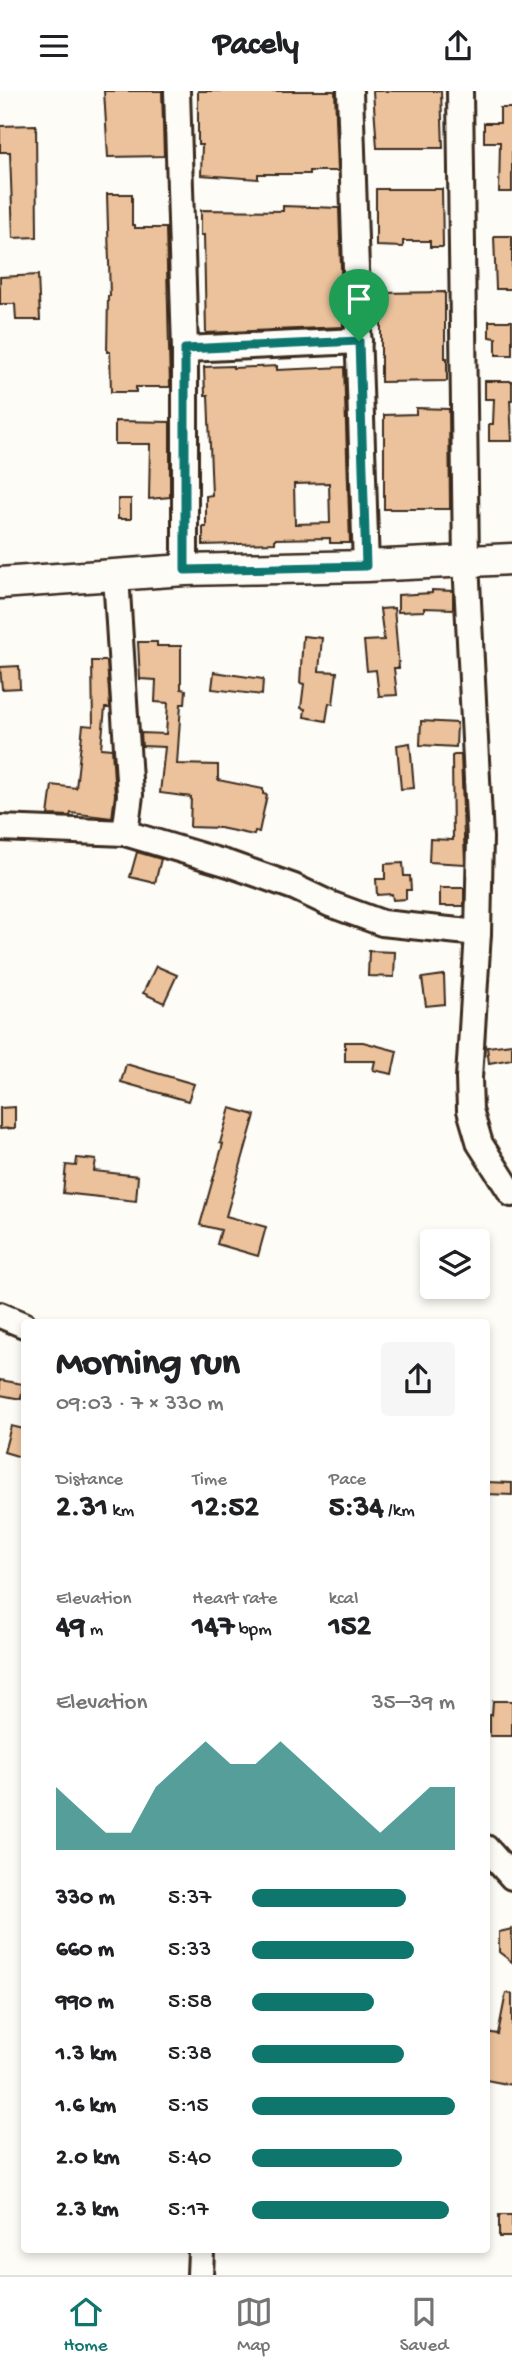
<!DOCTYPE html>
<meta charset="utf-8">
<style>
body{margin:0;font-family:"Gochi Hand",sans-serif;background:#f6f6f6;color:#202124;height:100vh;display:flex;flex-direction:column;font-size:26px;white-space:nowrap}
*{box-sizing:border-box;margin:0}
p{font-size:23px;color:#757577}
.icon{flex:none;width:38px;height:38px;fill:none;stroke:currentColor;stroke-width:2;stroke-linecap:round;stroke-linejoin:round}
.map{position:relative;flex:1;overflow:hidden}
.details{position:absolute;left:21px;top:1228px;width:469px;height:934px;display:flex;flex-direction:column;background:#fff;border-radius:7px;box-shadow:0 4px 10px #0003}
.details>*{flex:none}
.tools{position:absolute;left:420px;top:1138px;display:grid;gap:14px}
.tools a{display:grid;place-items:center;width:70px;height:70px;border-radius:7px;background:#fff;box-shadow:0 4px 10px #0003;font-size:35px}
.pin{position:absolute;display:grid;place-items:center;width:60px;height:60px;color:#fff;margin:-72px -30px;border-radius:50% 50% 50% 0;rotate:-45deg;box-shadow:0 0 7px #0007}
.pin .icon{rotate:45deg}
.round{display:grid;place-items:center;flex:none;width:74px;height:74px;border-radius:7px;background:#f6f6f6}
.headline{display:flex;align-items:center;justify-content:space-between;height:119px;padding:0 35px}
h1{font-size:38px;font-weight:700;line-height:52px}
.metrics{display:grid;grid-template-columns:repeat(3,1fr);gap:10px;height:119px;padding:7px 35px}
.metrics div{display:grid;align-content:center}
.metrics b{font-size:30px;font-weight:700}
.metrics small{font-size:19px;font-weight:400}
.metrics p{font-size:19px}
.chart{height:196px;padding:14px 35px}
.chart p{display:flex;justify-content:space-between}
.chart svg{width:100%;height:126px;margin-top:7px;fill:#0f766e;opacity:.7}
ul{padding:0 35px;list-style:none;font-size:23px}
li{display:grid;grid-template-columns:112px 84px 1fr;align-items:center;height:52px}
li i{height:18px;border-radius:9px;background:#0f766e}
header{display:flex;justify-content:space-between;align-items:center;height:91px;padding:0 35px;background:#fff;font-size:32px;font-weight:700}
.tab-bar{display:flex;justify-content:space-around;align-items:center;height:98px;border-top:2px solid #e0e0e0;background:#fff;font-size:19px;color:#757577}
.tab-bar a{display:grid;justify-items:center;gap:4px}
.tab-bar .active{color:#0f766e}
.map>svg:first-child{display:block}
.building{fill:#ebc29b;stroke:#3b2a1e;stroke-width:2;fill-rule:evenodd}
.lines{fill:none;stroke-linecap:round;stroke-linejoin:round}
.minor-casing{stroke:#3b2a1e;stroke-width:30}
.major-casing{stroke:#3b2a1e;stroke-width:35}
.minor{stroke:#fdfcf7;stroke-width:24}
.major{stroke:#fdfcf7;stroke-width:30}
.route-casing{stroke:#fff;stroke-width:14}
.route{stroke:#0f766e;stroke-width:9}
</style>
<header><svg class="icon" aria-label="menu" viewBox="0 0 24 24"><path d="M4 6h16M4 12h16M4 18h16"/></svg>Pacely<svg class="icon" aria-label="share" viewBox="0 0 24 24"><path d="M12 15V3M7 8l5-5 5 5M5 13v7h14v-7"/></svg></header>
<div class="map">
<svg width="512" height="2184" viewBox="0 0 512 2184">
<rect width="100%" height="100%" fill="#fdfcf7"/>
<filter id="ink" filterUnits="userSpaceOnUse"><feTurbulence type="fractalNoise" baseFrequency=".0143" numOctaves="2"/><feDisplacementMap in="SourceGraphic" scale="14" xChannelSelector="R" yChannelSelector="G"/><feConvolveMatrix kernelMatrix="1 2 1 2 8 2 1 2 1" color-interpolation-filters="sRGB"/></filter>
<g filter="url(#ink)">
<g class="building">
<polygon points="104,0 162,0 164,65 108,66"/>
<polygon points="198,0 335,0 338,80 309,80 309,83 258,83 258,88 201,84 202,54 198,54"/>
<polygon points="373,0 441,0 443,57 377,57"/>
<polygon points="500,17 512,17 512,101 499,101 500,51 484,51 484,32 500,32"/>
<polygon points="36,34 37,146 13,147 10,61 0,61 0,35"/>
<polygon points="376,98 442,98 443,156 430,156 430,150 403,150 403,156 376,155"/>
<polygon points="107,103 132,103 132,134 135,134 135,137 166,137 170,296 136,296 136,301 111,301 110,261 107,261 108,205 110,205"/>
<polygon points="283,115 339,117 343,236 206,242 204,144 201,144 201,119 283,120"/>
<polygon points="494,145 512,145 512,198 496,198"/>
<polygon points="38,184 40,229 16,229 15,213 0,213 0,186"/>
<polygon points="445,201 445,267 447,267 447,290 381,291 381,202"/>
<polygon points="489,230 512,230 512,264 496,264 496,247 489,246"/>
<path d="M233,275V277L277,275V279L344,276L350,452H330V447L275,448V452L203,454V436H206V405L212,404L208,304H205L204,276ZM329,392L330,432L295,433L294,393Z"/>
<polygon points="485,290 512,290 512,309 510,309 512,350 489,350 489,333 493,333 494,308 485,308"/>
<polygon points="416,317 449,318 450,418 384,418 384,324 416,323"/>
<polygon points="115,330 170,331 170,406 149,408 150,353 115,353"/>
<rect x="118" y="408" width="13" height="20"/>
<polygon points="432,499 453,500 453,518 424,517 424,520 398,521 398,504 432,502"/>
<polygon points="394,517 399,577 394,577 397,604 379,605 376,579 367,580 364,550 384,549 380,518"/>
<polygon points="303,545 322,547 319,580 337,581 333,613 329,612 326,630 304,626 305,618 301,617 304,593 300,592"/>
<polygon points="138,551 157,551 157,555 181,555 181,598 186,599 185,613 181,613 177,673 218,674 218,689 263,698 263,703 267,704 259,741 255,740 254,744 220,737 190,736 191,706 160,702 165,656 142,655 141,642 166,643 168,612 155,611 156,589 140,588"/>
<polygon points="92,570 107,570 110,617 105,617 101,657 112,658 115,704 112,727 71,722 70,725 48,724 52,694 76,697 83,634 93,635"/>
<polygon points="19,575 20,597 2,598 0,576"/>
<polygon points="214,581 263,588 262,604 212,598"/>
<polygon points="421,630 457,632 456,656 420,654"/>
<polygon points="410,652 414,697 401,698 397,654"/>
<polygon points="454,664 461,664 465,773 429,771 430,748 453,749 452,665"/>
<polygon points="137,761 161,768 155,792 130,786"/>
<polygon points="403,772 404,785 410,785 411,799 406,799 406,808 393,809 392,803 377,804 376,788 385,788 385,773"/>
<rect x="440" y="797" width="24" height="18"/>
<polygon points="369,860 395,861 394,886 368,885"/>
<polygon points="156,875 177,884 164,912 143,902"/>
<polygon points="444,884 445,913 426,915 422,887"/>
<polygon points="345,951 363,951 397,960 392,983 373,979 375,970 345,970"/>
<polygon points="512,953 512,968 489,972 487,956"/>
<polygon points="126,973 194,993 188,1010 121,991"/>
<polygon points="15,1016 15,1037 0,1038 0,1017"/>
<polygon points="230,1017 255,1024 226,1125 266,1136 258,1165 217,1153 221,1139 200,1134 223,1053 220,1052"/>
<polygon points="77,1067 96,1069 94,1080 138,1085 136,1110 63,1102 66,1074 76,1075"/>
<polygon points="0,1289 23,1293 21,1308 0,1304"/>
<polygon points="11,1335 24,1338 24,1367 4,1361"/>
<polygon points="486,1391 512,1392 512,1404 486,1403"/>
<polygon points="493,1610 512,1610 512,1645 490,1645 490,1624 492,1624"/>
<polygon points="512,1838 512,1871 499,1861 499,1841"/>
<polygon points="506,1902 512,1903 512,1994 486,1989 486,1941 498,1943"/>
<rect x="499" y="2124" width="13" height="22"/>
</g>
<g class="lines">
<g class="minor-casing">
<g id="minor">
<polyline points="177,0 185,258 185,479"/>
<polyline points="350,0 366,475"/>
<polyline points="460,0 466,471 480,747 478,842 469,987 470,1019 480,1053 512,1103"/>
<polyline points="185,258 359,250"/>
<polyline points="116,485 130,704 125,742 229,773 294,796 330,813 382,832 478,842"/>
<polyline points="0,737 125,742"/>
<polyline points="0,1224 24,1234"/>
<polyline points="486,1757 512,1786"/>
<polyline points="200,2184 201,2160"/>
</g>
</g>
<g class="major-casing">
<polyline id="major" points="0,492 185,479 366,475 512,468"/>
</g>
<use href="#minor" class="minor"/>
<use href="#major" class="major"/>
</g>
</g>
<g class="lines" filter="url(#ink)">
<g class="route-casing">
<polygon id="route" points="359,250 366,475 185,479 185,258"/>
</g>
<use href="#route" class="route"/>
</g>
</svg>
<div class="tools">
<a><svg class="icon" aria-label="layers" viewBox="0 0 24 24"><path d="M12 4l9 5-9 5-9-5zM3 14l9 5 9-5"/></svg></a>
</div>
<div class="pin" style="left:359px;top:250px;background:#1e9e55"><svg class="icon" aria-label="arrive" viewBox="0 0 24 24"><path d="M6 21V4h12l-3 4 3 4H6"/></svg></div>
<section class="details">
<div class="headline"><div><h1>Morning run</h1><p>09:03 · 7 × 330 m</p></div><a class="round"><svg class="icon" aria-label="share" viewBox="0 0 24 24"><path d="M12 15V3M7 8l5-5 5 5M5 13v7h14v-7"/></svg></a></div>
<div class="metrics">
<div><p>Distance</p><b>2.31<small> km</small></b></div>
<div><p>Time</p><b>12:52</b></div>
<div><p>Pace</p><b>5:34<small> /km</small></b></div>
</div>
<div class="metrics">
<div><p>Elevation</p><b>49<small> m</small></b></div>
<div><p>Heart rate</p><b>147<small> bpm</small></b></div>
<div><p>kcal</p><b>152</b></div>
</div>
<div class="chart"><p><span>Elevation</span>35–39 m</p>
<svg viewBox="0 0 160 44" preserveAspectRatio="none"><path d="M0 44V22L10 30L20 38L30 38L40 22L50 14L60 6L70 14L80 14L90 6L100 14L110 22L120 30L130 38L140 30L150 22L160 22V44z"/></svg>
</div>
<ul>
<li><b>330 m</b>5:37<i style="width:76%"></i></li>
<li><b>660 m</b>5:33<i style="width:80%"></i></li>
<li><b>990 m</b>5:58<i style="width:60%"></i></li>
<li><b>1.3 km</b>5:38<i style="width:75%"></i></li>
<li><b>1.6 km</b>5:15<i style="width:100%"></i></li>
<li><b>2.0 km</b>5:40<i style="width:74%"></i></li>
<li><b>2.3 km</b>5:17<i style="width:97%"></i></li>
</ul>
</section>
</div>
<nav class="tab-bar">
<a class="active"><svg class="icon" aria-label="home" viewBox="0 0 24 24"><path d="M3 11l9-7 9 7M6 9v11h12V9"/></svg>Home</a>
<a><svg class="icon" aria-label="map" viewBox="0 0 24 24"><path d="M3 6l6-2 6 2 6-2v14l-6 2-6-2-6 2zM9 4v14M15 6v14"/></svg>Map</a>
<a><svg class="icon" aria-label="saved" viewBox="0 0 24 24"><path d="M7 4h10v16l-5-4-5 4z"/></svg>Saved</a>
</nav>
